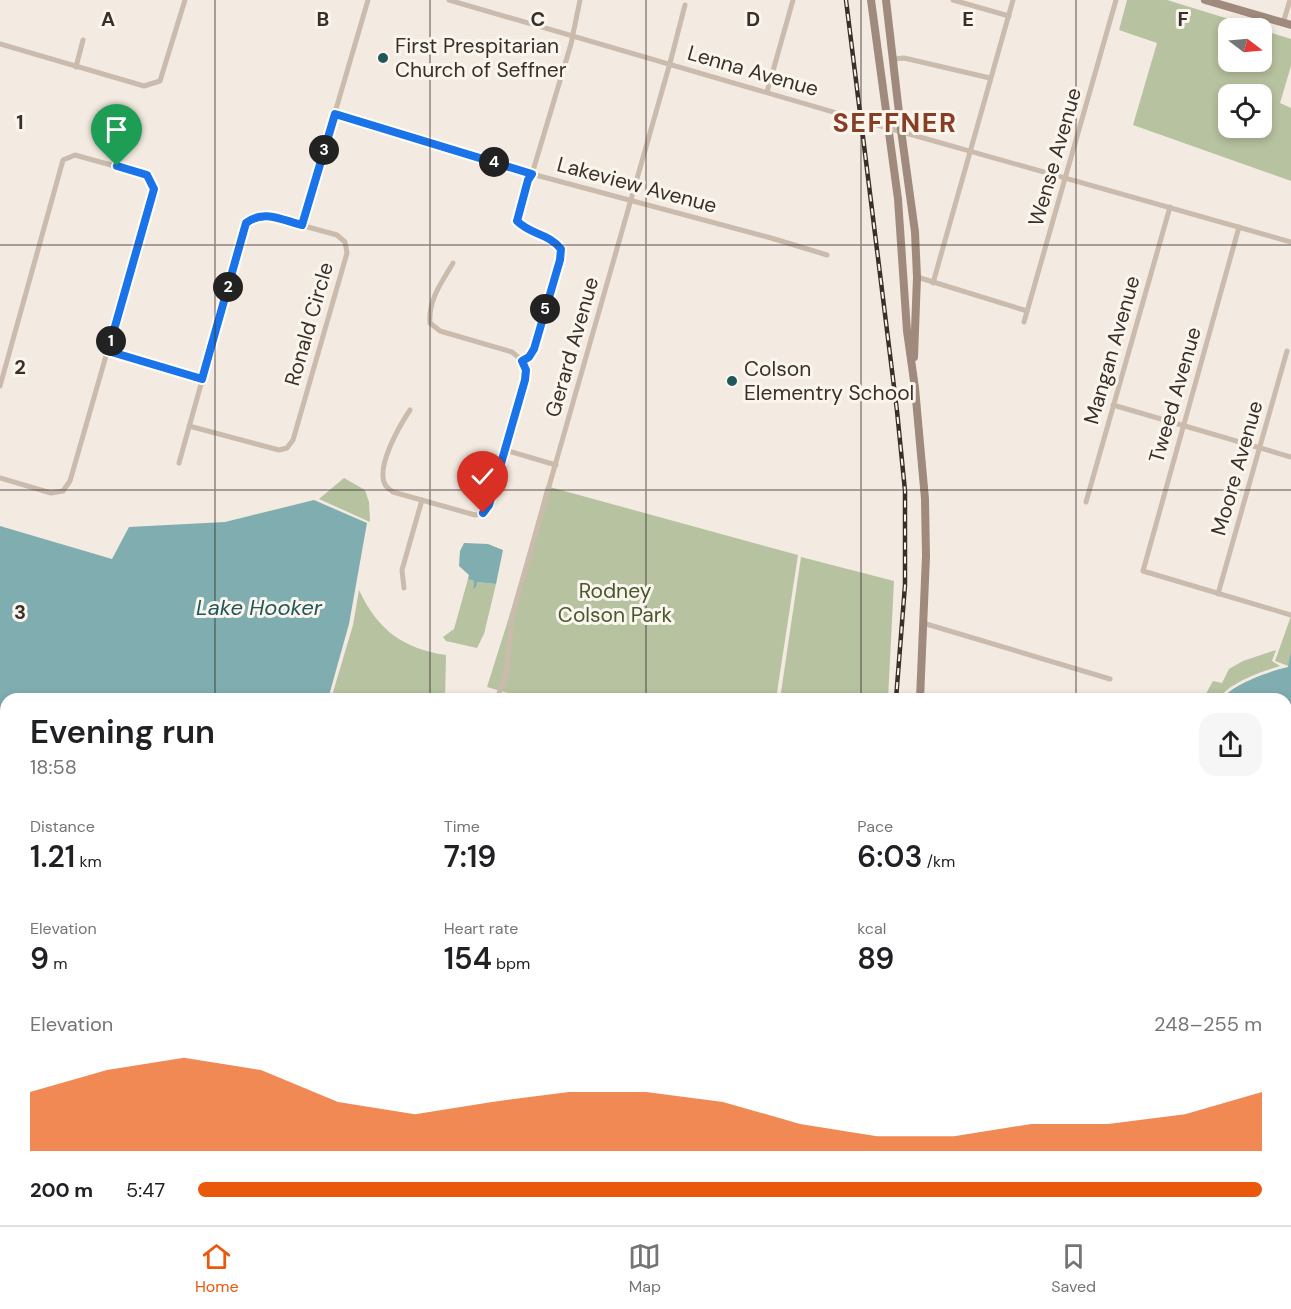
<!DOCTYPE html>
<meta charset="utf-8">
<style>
body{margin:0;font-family:"DM Sans",sans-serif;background:#f6f6f6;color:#202124;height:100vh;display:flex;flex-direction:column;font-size:22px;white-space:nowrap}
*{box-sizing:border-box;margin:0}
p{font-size:20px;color:#757577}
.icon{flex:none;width:33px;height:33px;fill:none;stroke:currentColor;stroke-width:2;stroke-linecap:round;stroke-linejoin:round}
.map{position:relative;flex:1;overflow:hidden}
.drawer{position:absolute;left:0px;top:693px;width:1292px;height:532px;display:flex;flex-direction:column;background:#fff;border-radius:18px 18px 0 0;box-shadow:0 3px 9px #0003}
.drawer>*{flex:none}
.needle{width:39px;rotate:106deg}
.controls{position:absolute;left:1218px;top:18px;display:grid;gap:12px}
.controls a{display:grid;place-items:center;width:54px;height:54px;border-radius:12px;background:#fff;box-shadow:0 3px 9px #0003;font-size:30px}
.pin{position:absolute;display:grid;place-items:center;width:51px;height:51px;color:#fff;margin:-62px -26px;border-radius:50% 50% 50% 0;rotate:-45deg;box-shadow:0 0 6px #0007}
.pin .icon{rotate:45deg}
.km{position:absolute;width:30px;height:30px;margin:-15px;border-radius:50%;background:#222;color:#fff;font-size:16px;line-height:30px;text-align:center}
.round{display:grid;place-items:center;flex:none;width:63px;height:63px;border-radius:18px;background:#f6f6f6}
.summary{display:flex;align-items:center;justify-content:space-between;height:102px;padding:0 30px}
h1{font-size:33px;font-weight:600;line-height:45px}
.metrics{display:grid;grid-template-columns:repeat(3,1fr);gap:9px;height:102px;padding:6px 30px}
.metrics div{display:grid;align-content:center}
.metrics b{font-size:30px;font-weight:600}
.metrics small{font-size:16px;font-weight:400}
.metrics p{font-size:16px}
.chart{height:168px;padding:12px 30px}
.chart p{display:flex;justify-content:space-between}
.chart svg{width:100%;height:108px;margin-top:6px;fill:#ea580c;opacity:.7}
ul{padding:0 30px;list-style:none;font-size:20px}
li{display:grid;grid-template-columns:96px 72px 1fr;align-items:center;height:45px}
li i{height:15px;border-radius:8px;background:#ea580c}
.tabs{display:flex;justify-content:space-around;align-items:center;height:84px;border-top:2px solid #e0e0e0;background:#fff;font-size:16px;color:#757577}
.tabs a{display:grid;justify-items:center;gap:3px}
.tabs .active{color:#ea580c}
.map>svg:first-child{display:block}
.green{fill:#b7c2a0;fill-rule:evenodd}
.water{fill:#80adb0}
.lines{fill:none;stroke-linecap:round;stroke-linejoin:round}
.street{stroke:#cbbbac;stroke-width:5}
.secondary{stroke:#9f8a7d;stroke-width:8}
.rail-casing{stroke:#3a302b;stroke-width:4.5}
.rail{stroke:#faf5ed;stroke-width:2;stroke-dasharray:7;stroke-linecap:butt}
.route-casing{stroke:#fff;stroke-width:12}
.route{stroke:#1a73e8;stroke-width:8}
.grid{fill:none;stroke:#3a302b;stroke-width:1.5;stroke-opacity:0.55}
.poi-dot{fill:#21575b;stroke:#faf5ed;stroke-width:2}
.labels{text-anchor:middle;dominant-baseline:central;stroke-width:6;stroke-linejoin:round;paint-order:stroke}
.poi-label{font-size:21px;fill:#3a302b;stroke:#faf5ed;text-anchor:start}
.street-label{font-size:21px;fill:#3a302b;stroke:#faf5ed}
.park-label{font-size:21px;fill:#48582f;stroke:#faf5ed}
.water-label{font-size:22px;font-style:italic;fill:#21575b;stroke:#faf5ed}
.district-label{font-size:27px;font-weight:bold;letter-spacing:1.5px;fill:#883e25;stroke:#faf5ed}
.grid-label{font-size:20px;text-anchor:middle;font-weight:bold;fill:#3a302b;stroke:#faf5ed;stroke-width:6;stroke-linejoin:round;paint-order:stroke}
</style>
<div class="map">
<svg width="1291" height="1225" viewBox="0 0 1291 1225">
<rect width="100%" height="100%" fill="#f3ebe1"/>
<g class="green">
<path d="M1127,0H1167L1258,28H1228V62H1262V30L1291,39V66L1280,103L1291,108V181L1133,125L1157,43L1119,30ZM1228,94H1262V128H1228Z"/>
<polygon points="344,478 365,490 369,502 370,522 319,499"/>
<polygon points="546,486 798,555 776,699 528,699 487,687 521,579"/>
<polygon points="801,557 894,581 888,699 780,699"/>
<polygon points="468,579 474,581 473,588 477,582 496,584 484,634 477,648 446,641 443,637 454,629"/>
<path d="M359,590C377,629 403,649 446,655L445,699H331L353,625Z"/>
<polygon points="1291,616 1291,667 1275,661"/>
<path d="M1276,650L1272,661L1280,666C1260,672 1231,682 1218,699H1203L1213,681L1222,683L1229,669L1243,661Z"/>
<polygon points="418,1220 841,1220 841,1225 402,1225"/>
<polygon points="1156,1220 1208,1220 1206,1225 1170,1225"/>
</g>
<g class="water">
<polygon points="314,500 367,523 349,624 328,699 6,699 6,1220 403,1220 391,1225 0,1225 0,526 112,559 129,527 225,522"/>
<polygon points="464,543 488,544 503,550 496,584 477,582 476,587 473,589 474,581 468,579 469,575 459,566 460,551"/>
<path d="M1291,652V1225H1210L1212,1220H1286V699H1222C1233,684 1270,671 1288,667Z"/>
</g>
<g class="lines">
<g class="street">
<polyline points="449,0 888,128 1291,242"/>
<polyline points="953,0 1009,16"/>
<polyline points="1283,23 1290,0"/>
<polyline points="0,44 144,86 160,81 185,0"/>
<polyline points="894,59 904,58 990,78"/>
<polyline points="76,67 83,40"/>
<polyline points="767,92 793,0"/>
<polyline points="335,114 532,174 771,238 827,255"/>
<polyline points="302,225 368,0"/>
<polyline points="1239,227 1143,571 1291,615"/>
<polyline points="917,277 1027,311"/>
<polyline points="933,283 1013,0"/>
<polyline points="1024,322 1116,0"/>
<polyline points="108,351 202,379"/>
<path d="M523,361L529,357L534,349L560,260L561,249C548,233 531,235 517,221C518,206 524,186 532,174L571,44L580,0"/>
<polyline points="0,386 63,160 75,155 147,175 154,189 70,481 63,491 51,493 0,478"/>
<polyline points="1113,405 1291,457"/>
<path d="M410,410C400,425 374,469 386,486C388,489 391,490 393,492L475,515L484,513L489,505L525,379L526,371L523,361L512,352L440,331L430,323C428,300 442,282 453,263"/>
<polyline points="505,450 556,465"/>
<polyline points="179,463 246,223 255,216 264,215 337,235 345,242 347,253 293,440 287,448 279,450 189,426"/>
<polyline points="1086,502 1170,207"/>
<polyline points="404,588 402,570 422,500"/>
<polyline points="1218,594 1287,351"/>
<polyline points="923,623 1110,679"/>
<polyline points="497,699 506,674 512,616 670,63 685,5"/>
<polyline points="919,1220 938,1225"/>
</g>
<g class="secondary">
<polyline points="871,0 898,199 907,331 915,388 925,499 926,556 920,699"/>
<polyline points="886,0 901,130 915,232 917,277 914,357"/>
<polyline points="1205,0 1291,25"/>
<polyline points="865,1225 866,1220"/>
</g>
<g class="rail-casing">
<g id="rail">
<polyline points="846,0 897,411 905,491 905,585 896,699"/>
<polyline points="846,1225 846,1220"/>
</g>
</g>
<use href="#rail" class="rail"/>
</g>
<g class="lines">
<g class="route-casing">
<path id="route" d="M117,166L147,175L154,189L108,351L202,379L246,223C264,209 282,220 302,225L335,114L532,174L528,180L517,221C531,235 548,233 561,249L560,260L534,349L529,357L522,361L526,370L525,380L489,505L483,513"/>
</g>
<use href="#route" class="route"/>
</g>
<path class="grid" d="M215,0V699M430,0V699M646,0V699M861,0V699M1076,0V699M0,245H1291M0,490H1291M0,735H6M1286,735H1291M0,980H6M1286,980H1291M215,1220V1225M430,1220V1225M646,1220V1225M861,1220V1225M1076,1220V1225"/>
<g class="poi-dot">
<circle cx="383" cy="58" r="6"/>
<circle cx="732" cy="381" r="6"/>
</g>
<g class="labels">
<g class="poi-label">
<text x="395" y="46">First Prespitarian<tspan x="395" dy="24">Church of Seffner</tspan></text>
<text x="744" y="369">Colson<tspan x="744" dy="24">Elementry School</tspan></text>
</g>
<g class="street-label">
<text transform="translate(753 71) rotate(16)">Lenna Avenue</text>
<text transform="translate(1055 157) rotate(-74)">Wense Avenue</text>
<text transform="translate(637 185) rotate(15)">Lakeview Avenue</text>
<text transform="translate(309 324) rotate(-74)">Ronald Circle</text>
<text transform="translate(572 347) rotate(-74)">Gerard Avenue</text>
<text transform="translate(1112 350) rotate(-74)">Mangan Avenue</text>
<text transform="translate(1175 395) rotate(-74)">Tweed Avenue</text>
<text transform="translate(1237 468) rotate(-74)">Moore Avenue</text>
</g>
<g class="park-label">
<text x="615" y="591">Rodney<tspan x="615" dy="24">Colson Park</tspan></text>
</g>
<g class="water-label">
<text x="259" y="607">Lake Hooker</text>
</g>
<g class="district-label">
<text x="895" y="122">SEFFNER</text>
</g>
</g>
<g class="grid-label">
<text x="108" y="26">A</text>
<text x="323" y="26">B</text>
<text x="538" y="26">C</text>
<text x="753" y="26">D</text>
<text x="968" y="26">E</text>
<text x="1183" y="26">F</text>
<text x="20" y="129">1</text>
<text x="20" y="374">2</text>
<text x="20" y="619">3</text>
</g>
</svg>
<div class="controls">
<a><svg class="needle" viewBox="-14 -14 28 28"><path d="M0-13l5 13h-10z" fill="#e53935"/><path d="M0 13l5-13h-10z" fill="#757577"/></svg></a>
<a><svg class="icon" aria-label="locate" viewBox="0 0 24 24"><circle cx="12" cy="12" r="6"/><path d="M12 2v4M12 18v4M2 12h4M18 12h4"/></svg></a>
</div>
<div class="pin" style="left:117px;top:166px;background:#1e9e55"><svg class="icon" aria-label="arrive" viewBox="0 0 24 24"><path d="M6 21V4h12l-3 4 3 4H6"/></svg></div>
<div class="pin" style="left:483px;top:513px;background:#d93025"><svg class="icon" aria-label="check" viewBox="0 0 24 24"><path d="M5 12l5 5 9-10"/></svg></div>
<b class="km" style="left:111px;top:341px">1</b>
<b class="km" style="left:228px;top:287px">2</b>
<b class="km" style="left:324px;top:150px">3</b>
<b class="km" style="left:494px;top:162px">4</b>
<b class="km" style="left:545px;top:309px">5</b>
<section class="drawer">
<div class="summary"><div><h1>Evening run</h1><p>18:58</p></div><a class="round"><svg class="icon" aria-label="share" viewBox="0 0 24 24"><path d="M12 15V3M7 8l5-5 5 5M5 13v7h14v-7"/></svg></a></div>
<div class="metrics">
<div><p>Distance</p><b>1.21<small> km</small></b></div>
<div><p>Time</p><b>7:19</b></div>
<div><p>Pace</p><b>6:03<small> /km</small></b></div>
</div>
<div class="metrics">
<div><p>Elevation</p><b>9<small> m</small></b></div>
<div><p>Heart rate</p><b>154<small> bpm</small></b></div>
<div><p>kcal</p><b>89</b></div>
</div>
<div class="chart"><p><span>Elevation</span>248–255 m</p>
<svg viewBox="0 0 160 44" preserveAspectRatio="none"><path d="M0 44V20L10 11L20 6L30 11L40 24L50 29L60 24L70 20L80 20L90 24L100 33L110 38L120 38L130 33L140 33L150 29L160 20V44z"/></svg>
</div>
<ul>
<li><b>200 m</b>5:47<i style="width:100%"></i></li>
</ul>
</section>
</div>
<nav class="tabs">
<a class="active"><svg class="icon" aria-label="home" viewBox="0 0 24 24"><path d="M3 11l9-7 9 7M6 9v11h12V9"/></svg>Home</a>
<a><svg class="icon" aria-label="map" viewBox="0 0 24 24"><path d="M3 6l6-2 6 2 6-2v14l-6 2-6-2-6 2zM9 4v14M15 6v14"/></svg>Map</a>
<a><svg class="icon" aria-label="saved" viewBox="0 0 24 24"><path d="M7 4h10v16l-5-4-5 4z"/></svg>Saved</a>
</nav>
